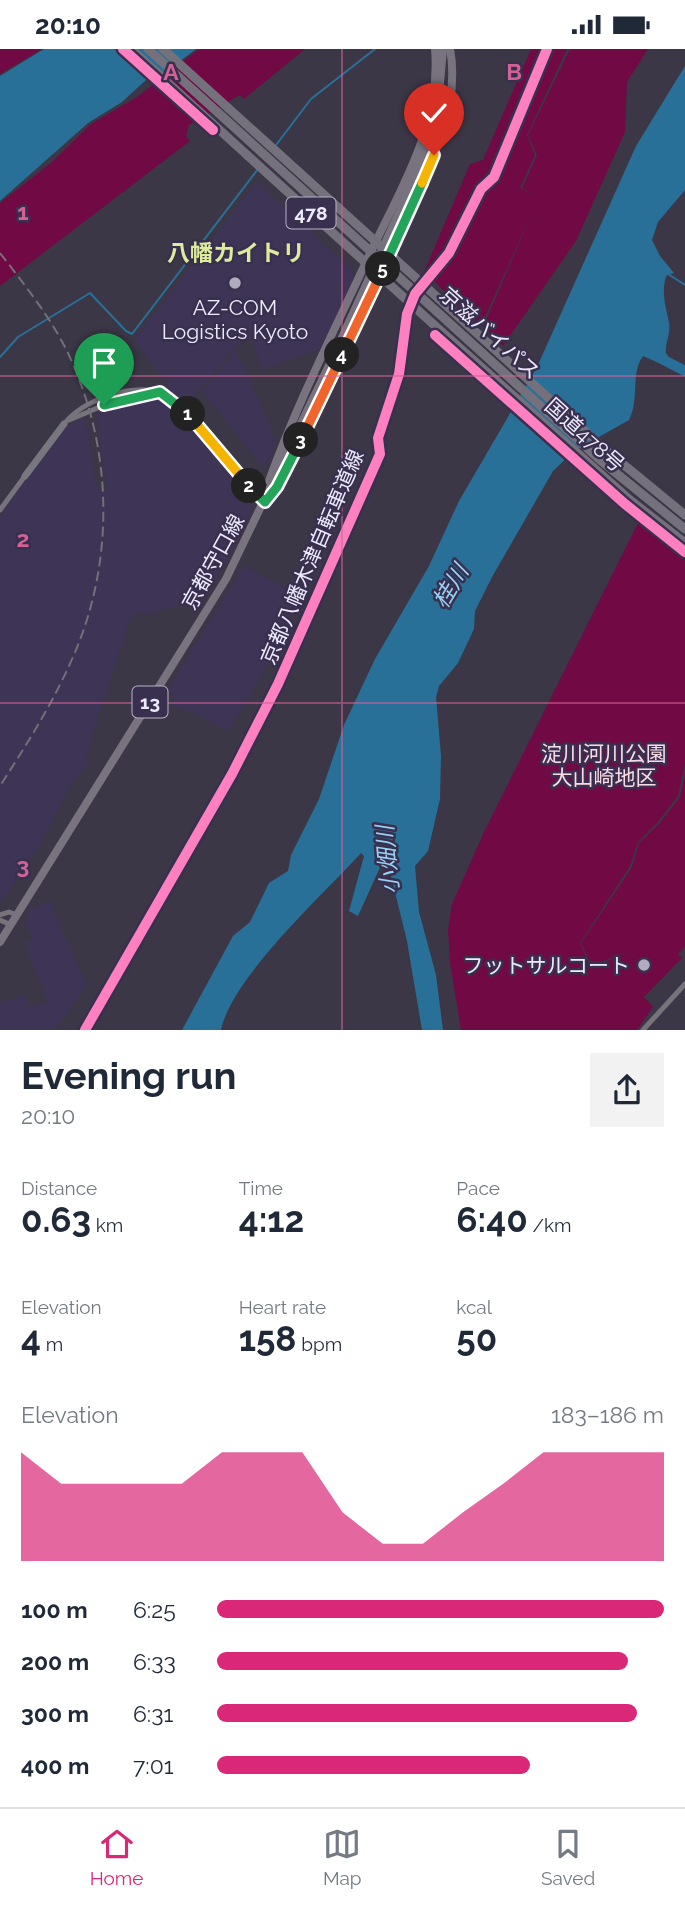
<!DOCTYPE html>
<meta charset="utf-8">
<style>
body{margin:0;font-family:Raleway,"Noto Sans JP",sans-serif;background:#f2f2f3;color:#1f2937;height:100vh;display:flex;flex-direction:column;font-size:26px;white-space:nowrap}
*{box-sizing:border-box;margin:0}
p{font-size:23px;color:#747a83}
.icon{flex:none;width:38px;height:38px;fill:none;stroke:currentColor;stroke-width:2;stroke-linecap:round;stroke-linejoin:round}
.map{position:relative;height:981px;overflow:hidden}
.drawer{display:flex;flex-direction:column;background:#fff;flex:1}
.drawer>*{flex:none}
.pin{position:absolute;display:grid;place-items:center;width:60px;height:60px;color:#fff;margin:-72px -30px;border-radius:50% 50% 50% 0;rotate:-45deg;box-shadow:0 0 7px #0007}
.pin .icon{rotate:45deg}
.km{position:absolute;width:35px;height:35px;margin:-18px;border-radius:50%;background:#222;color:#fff;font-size:19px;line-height:35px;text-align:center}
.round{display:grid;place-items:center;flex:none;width:74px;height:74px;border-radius:0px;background:#f2f2f3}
.headline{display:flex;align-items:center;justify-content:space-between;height:119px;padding:0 21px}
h1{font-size:38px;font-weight:700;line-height:52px}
.metrics{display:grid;grid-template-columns:repeat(3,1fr);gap:10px;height:119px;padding:7px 21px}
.metrics div{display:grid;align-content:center}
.metrics b{font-size:35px;font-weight:700}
.metrics small{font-size:19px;font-weight:400}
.metrics p{font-size:19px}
.chart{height:196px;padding:14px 21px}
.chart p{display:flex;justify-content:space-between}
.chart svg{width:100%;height:126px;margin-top:7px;fill:#db2777;opacity:.7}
ul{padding:0 21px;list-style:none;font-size:23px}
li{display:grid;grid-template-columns:112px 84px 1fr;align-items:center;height:52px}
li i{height:18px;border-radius:9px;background:#db2777}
.status{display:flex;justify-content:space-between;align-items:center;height:49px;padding:0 35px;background:#fff;direction:ltr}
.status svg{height:19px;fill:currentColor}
.menu{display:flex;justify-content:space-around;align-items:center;height:98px;border-top:2px solid #e0e1e3;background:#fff;font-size:19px;color:#747a83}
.menu a{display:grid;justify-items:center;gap:4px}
.menu .active{color:#db2777}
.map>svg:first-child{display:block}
.built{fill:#3e3456}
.green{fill:#710944}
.water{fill:#297098}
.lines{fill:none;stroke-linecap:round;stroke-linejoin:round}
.stream{stroke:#297098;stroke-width:2}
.river{stroke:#297098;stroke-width:10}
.street{stroke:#76737b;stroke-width:5}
.secondary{stroke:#78767f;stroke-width:7}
.primary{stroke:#78737f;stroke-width:8}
.highway{stroke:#74717d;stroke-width:9}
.rail{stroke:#73707a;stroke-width:2;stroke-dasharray:10 5;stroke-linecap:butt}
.primary-bridge{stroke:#78737f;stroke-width:8}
.highway-bridge{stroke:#74717d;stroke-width:9}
.cycleway-casing{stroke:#38304e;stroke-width:15}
.cycleway{stroke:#ff80c0;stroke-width:10}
.split-1-casing{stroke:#fff;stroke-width:14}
.split-2-casing{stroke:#fff;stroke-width:14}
.split-3-casing{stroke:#fff;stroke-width:14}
.split-4-casing{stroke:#fff;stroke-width:14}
.split-5-casing{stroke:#fff;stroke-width:14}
.split-6-casing{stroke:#fff;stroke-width:14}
.split-7-casing{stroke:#fff;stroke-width:14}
.split-1{stroke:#22a559;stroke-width:9}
.split-2{stroke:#f5b400;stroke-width:9}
.split-3{stroke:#22a559;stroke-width:9}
.split-4{stroke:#f0652b;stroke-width:9}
.split-5{stroke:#f0652b;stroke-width:9}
.split-6{stroke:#22a559;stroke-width:9}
.split-7{stroke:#f5b400;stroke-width:9}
.grid{fill:none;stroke:#d16294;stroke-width:2;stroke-opacity:0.55}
.poi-dot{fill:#b0abbd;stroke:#38304e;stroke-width:2.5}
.labels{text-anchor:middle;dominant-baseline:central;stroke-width:5;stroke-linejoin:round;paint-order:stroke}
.shield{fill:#38304e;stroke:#b7b2c8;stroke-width:2}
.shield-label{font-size:19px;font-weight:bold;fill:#eeeafd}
.poi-label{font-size:21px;fill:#eeeafd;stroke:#38304e}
.street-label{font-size:21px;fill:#eeeafd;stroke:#38304e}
.park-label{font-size:21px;fill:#fbdae5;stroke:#38304e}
.neighbourhood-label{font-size:23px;font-weight:bold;fill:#deeb9d;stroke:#38304e}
.water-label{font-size:23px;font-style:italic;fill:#97d1f5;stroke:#38304e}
.grid-label{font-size:23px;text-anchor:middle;font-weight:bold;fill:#d16294;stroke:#38304e;stroke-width:5;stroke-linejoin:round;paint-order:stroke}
</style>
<div class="status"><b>20:10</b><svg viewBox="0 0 49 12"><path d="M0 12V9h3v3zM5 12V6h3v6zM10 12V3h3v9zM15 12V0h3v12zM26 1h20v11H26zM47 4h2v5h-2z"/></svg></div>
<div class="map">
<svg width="685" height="981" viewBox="0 0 685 981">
<rect width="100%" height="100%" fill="#3c3747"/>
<g class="built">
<polygon points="256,133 352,221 354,230 321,300 262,320 249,283 185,357 167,341 167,332 134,291"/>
<polygon points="236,301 277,394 264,419 202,342"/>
<polygon points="154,348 174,355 255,450 243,481 207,546 201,542 182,550 177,557 148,565 132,564 85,708 89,715 70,737 36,802 0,855 0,466 63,381 85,367 97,441 107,441 96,365"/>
<polygon points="244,517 299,546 259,631 228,682 195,664 172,657 174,645 166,644"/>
<polygon points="49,852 86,935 56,981 0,981 0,954 25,947 29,958 48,953 24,893 32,890 25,868 32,859"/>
</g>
<g class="green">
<polygon points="0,0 42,0 0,25"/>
<polygon points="199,0 305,0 244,50 240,46 189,76 186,87 190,92 0,237 0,154 52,113 91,75 137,48"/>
<polygon points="531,0 567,0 527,86 535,106 520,139 540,148 522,139 537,106 528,86 570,0 648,0 627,33 625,83 576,192 503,297 483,278 535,157 481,277 424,223 470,115 483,111"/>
<polygon points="640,470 685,505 685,715 678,747 657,774 638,793 630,817 580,894 588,912 597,916 631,902 597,914 589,911 581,894 632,818 639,794 659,775 680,748 685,723 685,897 678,905 682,909 644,948 653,958 637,981 461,981 450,914 448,881 452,855 484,783"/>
</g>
<g class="water">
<polygon points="44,0 196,0 154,32 147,30 122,53 88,74 0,152 0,27"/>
<path d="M685,17V141L658,173L652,191L660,207L674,224L666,227C661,245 666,257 669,274C671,283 665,294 666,304L670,311L666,317L643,307C630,325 640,350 629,371L574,402L553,422L492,528L475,562L474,580L458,614L439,637L436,648L441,707L440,750L428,802L415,817L419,863L436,926L443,981H422L407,892L391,827L396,783L358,867L349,862L364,807L361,804C323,846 232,928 221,981H182L233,887L250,873L269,834L288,822L291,806L319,750L344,676L375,610L429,517L459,452L537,318L636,97Z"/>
</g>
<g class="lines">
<g class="stream">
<polyline points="276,96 311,50 375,0"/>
<polyline points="668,225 685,236"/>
<polyline points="0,308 18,288 90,244 126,282 132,285 258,120"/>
</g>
<polyline class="river" points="658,308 685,322"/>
<g class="street">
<polyline points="69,371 114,352 152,343"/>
<path d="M64,375C83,351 129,335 160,343"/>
<polyline points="0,461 25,427"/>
<polyline points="0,866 9,863 17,866"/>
<polyline points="0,871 11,876"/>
<polyline points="643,981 685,935"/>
</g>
<g class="secondary">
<polyline points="160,343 184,359 265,453"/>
<polyline points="25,427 64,375"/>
</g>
<g class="primary">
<polyline points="411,137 437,68 443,0"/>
<path d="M269,432C296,357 333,284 367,211C398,144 442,77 435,0"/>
<path d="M274,442L310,374L434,106C447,72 457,37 450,0"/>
<polyline points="0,893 226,530 335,304"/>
</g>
<g class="highway">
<polyline points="131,0 247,106"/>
<polyline points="432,274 630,451 685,494"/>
</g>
<path class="rail" d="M0,204C24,235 48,265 66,300C113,396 116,510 73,608C53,654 27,695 0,737"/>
<polyline class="primary-bridge" points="335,304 411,137"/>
<g class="highway-bridge">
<polyline points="148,0 600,411 685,480"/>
<polyline points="163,0 607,402 685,466"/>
<polyline points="247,106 432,274"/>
</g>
<g class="cycleway-casing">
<g id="cycleway">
<polyline points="123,0 213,81"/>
<polyline points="435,286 625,455 685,503"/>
<polyline points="85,981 232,725 278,635 380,405 378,389 399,325 407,265 415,245 449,204 481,140 494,128 547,0"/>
</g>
</g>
<use href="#cycleway" class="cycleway"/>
</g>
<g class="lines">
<g class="split-1-casing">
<polyline id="split-1" points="104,356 160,343 188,365"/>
</g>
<g class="split-2-casing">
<polyline id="split-2" points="188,365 249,437"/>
</g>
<g class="split-3-casing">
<polyline id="split-3" points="249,437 265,453 277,438 301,391"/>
</g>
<g class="split-4-casing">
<polyline id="split-4" points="301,391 342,306"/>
</g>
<g class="split-5-casing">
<polyline id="split-5" points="342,306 383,220"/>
</g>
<g class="split-6-casing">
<polyline id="split-6" points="383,220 422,134"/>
</g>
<g class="split-7-casing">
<polyline id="split-7" points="422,134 434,106"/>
</g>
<use href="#split-1" class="split-1"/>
<use href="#split-2" class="split-2"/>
<use href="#split-3" class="split-3"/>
<use href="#split-4" class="split-4"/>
<use href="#split-5" class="split-5"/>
<use href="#split-6" class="split-6"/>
<use href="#split-7" class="split-7"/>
</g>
<path class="grid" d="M342,0V981M0,327H685M0,654H685"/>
<g class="poi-dot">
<circle cx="235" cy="234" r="7"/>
<circle cx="644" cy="916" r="7"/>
</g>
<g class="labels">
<g class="shield">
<rect x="286.5" y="148.5" width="49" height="31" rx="5"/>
<rect x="132.5" y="637.5" width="35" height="31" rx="5"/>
</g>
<g class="shield-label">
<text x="311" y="164">478</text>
<text x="150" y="653">13</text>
</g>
<g class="poi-label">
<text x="235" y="258">AZ-COM<tspan x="235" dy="24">Logistics Kyoto</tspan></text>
<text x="630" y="916" text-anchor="end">フットサルコート</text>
</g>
<g class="street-label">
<text transform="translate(490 284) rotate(42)">京滋バイパス</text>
<text transform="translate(585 386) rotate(42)">国道478号</text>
<text transform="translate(312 508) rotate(-67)">京都八幡木津自転車道線</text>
<text transform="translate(213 513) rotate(-61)">京都守口線</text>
</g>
<g class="park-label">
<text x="604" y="704">淀川河川公園<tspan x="604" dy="24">大山崎地区</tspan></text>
</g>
<g class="neighbourhood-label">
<text x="236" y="203">八幡カイトリ</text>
</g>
<g class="water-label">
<text transform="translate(450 537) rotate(-59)">桂川</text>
<text transform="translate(387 811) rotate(-95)">小畑川</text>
</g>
</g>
<g class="grid-label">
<text x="171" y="31">A</text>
<text x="514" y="31">B</text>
<text x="23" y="171">1</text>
<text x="23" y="498">2</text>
<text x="23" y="825">3</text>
</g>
</svg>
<div class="pin" style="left:104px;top:356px;background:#1e9e55"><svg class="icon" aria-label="arrive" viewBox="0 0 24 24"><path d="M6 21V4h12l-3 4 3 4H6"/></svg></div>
<div class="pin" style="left:434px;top:106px;background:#d93025"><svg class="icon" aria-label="check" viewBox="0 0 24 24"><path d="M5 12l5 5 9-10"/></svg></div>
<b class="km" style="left:188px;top:365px">1</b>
<b class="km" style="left:249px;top:437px">2</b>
<b class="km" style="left:301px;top:391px">3</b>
<b class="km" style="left:342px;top:306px">4</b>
<b class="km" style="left:383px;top:220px">5</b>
</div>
<section class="drawer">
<div class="headline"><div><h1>Evening run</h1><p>20:10</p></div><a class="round"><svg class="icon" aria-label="share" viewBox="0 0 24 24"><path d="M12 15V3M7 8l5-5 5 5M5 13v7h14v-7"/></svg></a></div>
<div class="metrics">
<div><p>Distance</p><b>0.63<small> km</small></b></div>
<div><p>Time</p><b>4:12</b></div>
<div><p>Pace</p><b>6:40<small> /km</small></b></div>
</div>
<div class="metrics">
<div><p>Elevation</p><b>4<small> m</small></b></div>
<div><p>Heart rate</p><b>158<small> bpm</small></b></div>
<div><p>kcal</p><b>50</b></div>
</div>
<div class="chart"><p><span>Elevation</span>183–186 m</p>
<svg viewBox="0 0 160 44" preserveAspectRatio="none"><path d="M0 44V6L10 17L20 17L30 17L40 17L50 6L60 6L70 6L80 27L90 38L100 38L110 27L120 17L130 6L140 6L150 6L160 6V44z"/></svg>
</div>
<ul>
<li><b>100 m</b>6:25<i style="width:100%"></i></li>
<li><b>200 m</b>6:33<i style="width:92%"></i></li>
<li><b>300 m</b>6:31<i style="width:94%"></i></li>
<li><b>400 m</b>7:01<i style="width:70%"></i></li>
</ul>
</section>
<nav class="menu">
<a class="active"><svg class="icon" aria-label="home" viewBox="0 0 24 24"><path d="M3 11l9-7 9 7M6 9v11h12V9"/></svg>Home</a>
<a><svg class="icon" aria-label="map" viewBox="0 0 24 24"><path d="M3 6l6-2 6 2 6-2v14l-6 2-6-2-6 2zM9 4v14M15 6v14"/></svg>Map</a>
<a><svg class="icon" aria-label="saved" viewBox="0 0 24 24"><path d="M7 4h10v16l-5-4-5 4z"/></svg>Saved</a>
</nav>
